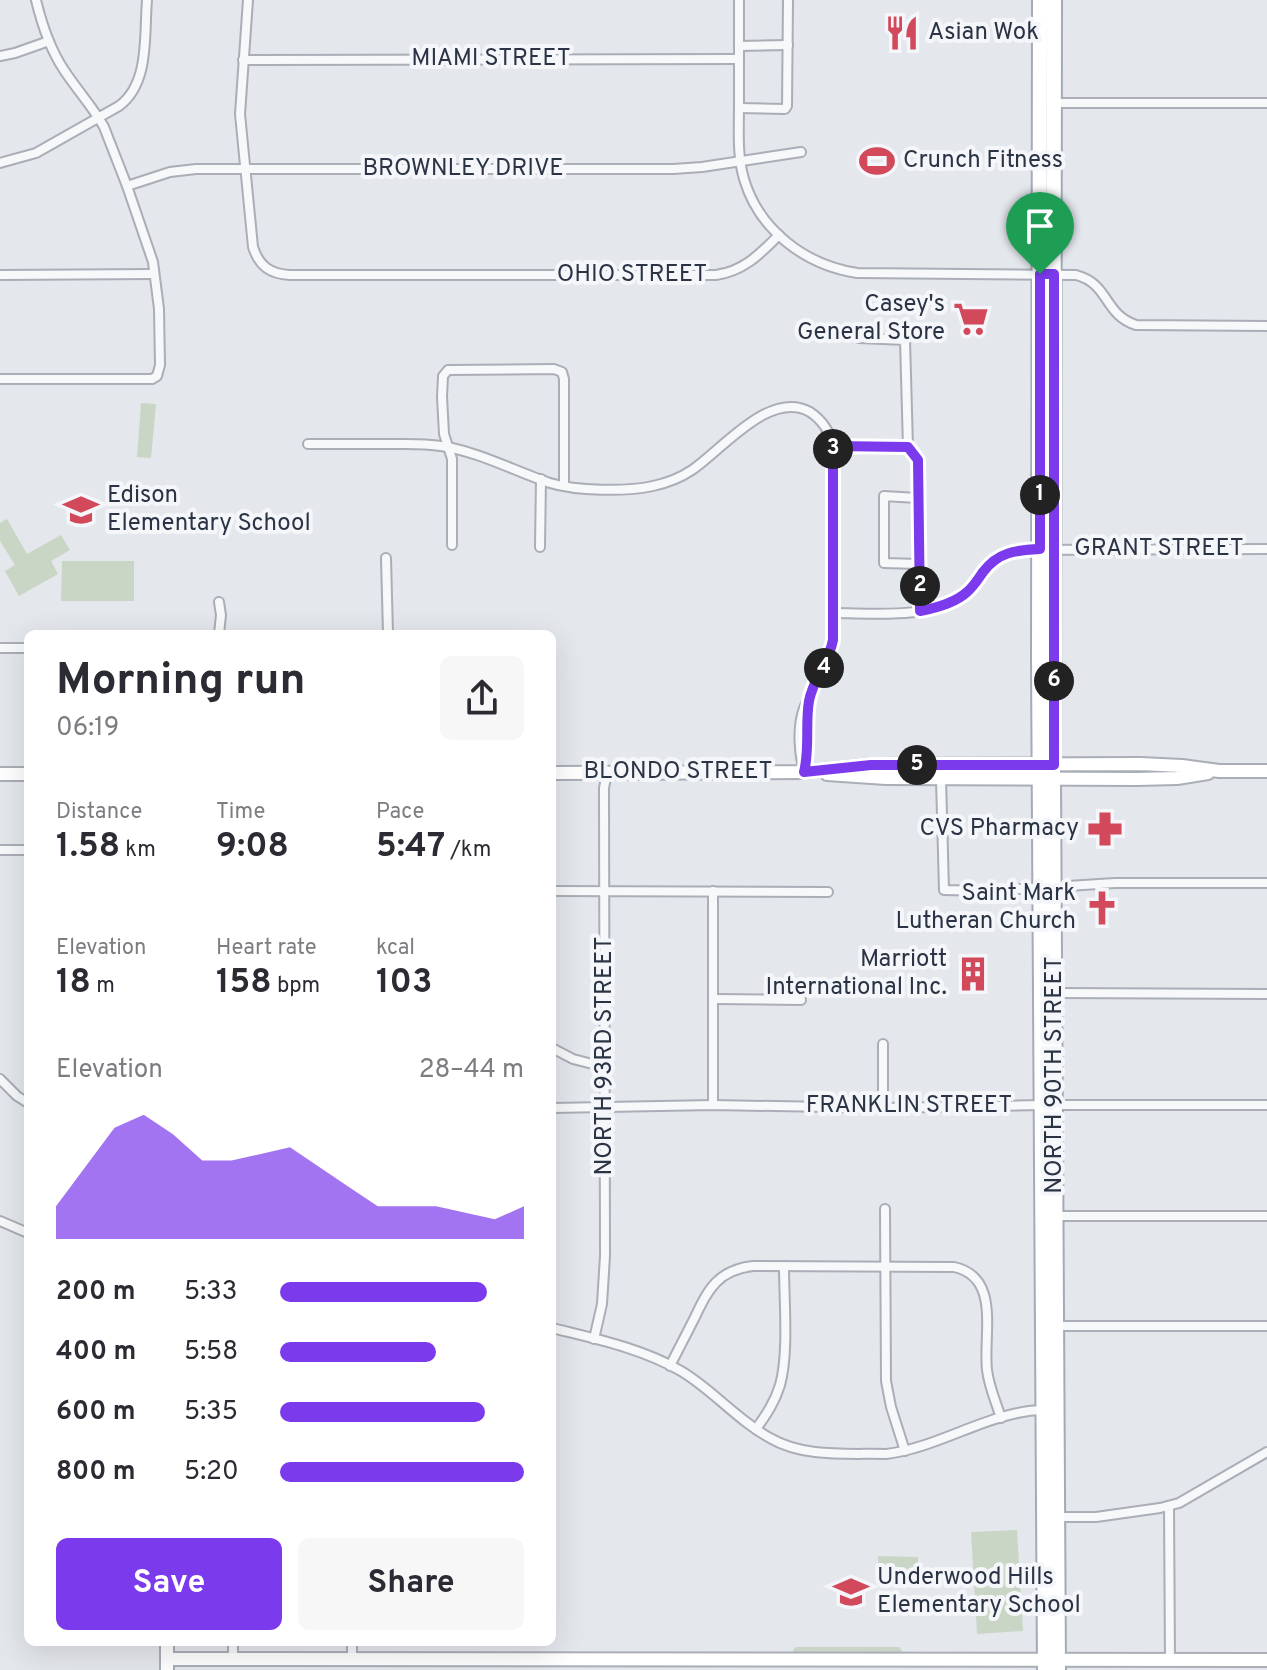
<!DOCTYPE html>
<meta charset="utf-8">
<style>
body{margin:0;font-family:Overpass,sans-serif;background:#f7f7f7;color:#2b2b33;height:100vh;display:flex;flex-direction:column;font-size:30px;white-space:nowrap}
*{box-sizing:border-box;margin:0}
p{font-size:26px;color:#7c7c81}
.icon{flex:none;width:44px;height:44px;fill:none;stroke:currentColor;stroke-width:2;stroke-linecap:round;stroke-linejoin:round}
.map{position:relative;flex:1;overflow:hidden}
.side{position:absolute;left:24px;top:630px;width:532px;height:1016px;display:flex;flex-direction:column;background:#fff;border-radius:12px;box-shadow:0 8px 32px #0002}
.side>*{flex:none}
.pin{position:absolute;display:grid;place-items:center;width:68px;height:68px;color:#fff;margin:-82px -34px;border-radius:50% 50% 50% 0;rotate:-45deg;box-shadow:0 0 8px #0007}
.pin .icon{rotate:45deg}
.km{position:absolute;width:40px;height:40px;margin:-20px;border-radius:50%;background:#222;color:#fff;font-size:22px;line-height:40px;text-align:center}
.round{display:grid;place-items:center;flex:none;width:84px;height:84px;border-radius:12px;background:#f7f7f7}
.headline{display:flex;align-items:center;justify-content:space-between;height:136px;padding:0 32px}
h1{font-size:44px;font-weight:700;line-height:60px}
.metrics{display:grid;grid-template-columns:repeat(3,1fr);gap:12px;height:136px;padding:8px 32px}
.metrics div{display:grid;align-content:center}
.metrics b{font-size:34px;font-weight:700}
.metrics small{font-size:22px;font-weight:400}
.metrics p{font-size:22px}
.chart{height:224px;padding:16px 32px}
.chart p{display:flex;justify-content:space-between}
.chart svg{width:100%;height:144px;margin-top:8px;fill:#7c3aed;opacity:.7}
.action{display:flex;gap:16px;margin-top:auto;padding:16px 32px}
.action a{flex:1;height:92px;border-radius:12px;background:#7c3aed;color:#fff;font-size:32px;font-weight:700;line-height:92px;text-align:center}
.action a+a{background:#f7f7f7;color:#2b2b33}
ul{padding:0 32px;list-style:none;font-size:26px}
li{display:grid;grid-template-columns:128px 96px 1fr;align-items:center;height:60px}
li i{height:20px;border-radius:10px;background:#7c3aed}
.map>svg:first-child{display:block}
.green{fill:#c9d6c5}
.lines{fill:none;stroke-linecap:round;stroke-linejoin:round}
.street-casing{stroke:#a9aeb7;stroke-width:12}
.secondary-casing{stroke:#a9aeb7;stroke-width:16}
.primary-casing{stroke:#a3abb8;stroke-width:18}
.street{stroke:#f7f8fa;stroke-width:8}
.secondary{stroke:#fff;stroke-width:12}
.primary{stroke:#fff;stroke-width:14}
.route-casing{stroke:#fff;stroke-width:16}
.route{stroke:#7c3aed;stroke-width:10}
.labels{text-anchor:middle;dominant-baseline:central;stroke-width:8;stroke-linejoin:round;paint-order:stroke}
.poi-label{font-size:24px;fill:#2b3445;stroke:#f4f6f9;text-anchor:start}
.street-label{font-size:24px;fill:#2b3445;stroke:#f4f6f9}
</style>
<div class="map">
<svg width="1267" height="1670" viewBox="0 0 1267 1670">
<rect width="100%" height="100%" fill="#e4e7ec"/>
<g class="green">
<polygon points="141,403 156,404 151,458 137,457"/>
<polygon points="7,519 27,554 61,535 70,550 51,561 58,574 19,596 5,571 15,565 0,541 0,523"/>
<polygon points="62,561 134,561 134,601 61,601"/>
<polygon points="1017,1530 1023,1631 977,1634 971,1532"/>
<polygon points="878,1556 918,1557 918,1570 905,1570 904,1576 894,1584 884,1583 884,1580 879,1577"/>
<polygon points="796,1647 899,1647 902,1651 898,1655 799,1655 794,1653 793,1650"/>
</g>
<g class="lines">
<g class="street-casing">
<g id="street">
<path d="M248,0L240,114L253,247C259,266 270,274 290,275H716C744,271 760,254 779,235"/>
<path d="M739,0C739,35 739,70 739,105C739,130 737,155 744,179C759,230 805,265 857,273L1076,275C1110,284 1103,314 1136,325L1267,326"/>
<polyline points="739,46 788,45"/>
<polyline points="0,56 15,53 49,41"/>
<polyline points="243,60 739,59"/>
<polyline points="1052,103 1267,103"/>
<polyline points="739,108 785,109 787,106 788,0"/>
<path d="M0,163L36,153L119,106C150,83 144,35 147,0"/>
<polyline points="127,186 170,172 196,169 673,169 702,167 801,152"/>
<polyline points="0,275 154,274"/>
<path d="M0,379H152L157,376L160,365L159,309L153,262L127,186L104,127C93,107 77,90 64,70C50,49 42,25 36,0"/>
<path d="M308,444C334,444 360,444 387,444C405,444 423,443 441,446C480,452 514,471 550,483C576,491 626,492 653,486C667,483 680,478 692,470C722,450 770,389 810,412C822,420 830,432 833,446V618C833,629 834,640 831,650C825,671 812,689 804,708C797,727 799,753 804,772"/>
<polyline points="833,446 908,447 905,340 859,338"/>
<polyline points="908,447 918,460 920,611"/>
<polyline points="917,498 884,496 884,563 919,564"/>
<polyline points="452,545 452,459 444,434 442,397 443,376 448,370 554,369 562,372 564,379 564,486"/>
<polyline points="540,547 541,479"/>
<polyline points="386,558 388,634"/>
<path d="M833,613C875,613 927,620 964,595C986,579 985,559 1016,550L1267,549"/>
<polyline points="219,634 221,615 219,602"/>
<polyline points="0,648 28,648"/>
<polyline points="804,771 808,750 809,705"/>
<polyline points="941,779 944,890 987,891 1115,883 1267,883"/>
<polyline points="0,850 28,850"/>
<polyline points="552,891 828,892"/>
<polyline points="713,891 713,1105"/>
<polyline points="1055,993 1267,994"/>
<polyline points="714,999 801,1000"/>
<polyline points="883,1044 883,1108"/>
<polyline points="552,1048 573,1059 604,1067"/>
<polyline points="0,1079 17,1096 28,1103"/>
<polyline points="552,1108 713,1105 883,1108 1042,1105 1267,1105"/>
<polyline points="885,1209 886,1381 891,1407 905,1451"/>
<polyline points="1056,1216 1267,1216"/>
<polyline points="0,1221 28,1233"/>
<polyline points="1056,1326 1267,1326"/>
<path d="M552,1328C596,1339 641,1348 681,1371C713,1390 737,1420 770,1438C804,1458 848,1453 886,1454C939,1448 992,1410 1044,1410"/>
<polyline points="594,1339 602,1304 605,1256 604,788 607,773"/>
<path d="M670,1366C678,1350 686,1335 694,1319C708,1290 717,1270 753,1266L954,1267C1001,1277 983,1334 987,1370C989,1387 996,1402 1001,1418"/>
<path d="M756,1429C766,1415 775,1402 780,1385C789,1353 784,1301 784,1266"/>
<polyline points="1169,1506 1170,1660"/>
<polyline points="1058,1517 1096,1517 1160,1508 1179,1503 1267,1452"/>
<polyline points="233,1642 233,1659"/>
<polyline points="352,1642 352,1659"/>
</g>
</g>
<g class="secondary-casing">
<g id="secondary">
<polyline points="552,773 804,772 871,765 1140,764 1182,766 1219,771 1267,771"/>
<polyline points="0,774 28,774"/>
<polyline points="827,774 886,778 1137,779 1177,778 1208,773"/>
<polyline points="167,1642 167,1670"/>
<polyline points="167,1659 1267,1660"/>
</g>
</g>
<g class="primary-casing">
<g id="primary">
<polyline points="1040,0 1039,659 1045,1670"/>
<polyline points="1054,0 1053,779 1058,1670"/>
</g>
</g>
<use href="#street" class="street"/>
<use href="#secondary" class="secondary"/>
<use href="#primary" class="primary"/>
</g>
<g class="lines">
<g class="route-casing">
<path id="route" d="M1040,274H1054V765H871L804,772C810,748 805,724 809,701C813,679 829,662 833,640V446L908,447L918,460L920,611C936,608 955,603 967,592C974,586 978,579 983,572C998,552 1016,550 1040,549Z"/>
</g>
<use href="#route" class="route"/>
</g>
<defs>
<g id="restaurant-bare" transform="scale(2.76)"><path d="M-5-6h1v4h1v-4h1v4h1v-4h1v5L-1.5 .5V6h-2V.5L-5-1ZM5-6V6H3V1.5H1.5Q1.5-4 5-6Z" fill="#d1495b" stroke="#f4f6f9" stroke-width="2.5" paint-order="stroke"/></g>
<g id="stadium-bare" transform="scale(2.76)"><path d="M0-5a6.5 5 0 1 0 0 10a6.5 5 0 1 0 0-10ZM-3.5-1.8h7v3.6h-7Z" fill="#d1495b" stroke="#f4f6f9" stroke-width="2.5" paint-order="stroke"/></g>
<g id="supermarket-bare" transform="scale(2.76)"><path d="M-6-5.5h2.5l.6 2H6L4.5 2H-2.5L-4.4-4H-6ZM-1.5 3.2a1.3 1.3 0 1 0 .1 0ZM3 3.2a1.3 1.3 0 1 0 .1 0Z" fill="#d1495b" stroke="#f4f6f9" stroke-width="2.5" paint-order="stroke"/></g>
<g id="school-bare" transform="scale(2.76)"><path d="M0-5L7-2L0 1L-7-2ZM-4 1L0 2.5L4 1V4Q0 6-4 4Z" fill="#d1495b" stroke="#f4f6f9" stroke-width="2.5" paint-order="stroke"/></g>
<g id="pharmacy-bare" transform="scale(2.76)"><path d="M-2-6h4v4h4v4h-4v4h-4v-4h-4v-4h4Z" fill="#d1495b" stroke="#f4f6f9" stroke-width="2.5" paint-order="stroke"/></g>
<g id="church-bare" transform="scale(2.76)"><path d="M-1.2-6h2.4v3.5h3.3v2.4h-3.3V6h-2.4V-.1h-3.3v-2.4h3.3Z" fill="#d1495b" stroke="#f4f6f9" stroke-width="2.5" paint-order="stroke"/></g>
<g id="building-bare" transform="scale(2.76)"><path d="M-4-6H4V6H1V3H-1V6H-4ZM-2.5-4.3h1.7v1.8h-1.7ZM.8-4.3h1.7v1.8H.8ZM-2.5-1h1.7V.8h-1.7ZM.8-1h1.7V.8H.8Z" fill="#d1495b" stroke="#f4f6f9" stroke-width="2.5" paint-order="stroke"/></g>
</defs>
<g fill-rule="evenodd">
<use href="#restaurant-bare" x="902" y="33"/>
<use href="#stadium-bare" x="877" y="161"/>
<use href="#supermarket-bare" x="971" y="319"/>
<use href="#school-bare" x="81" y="510"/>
<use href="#pharmacy-bare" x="1105" y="829"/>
<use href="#church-bare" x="1102" y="908"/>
<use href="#building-bare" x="973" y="974"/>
<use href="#school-bare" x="851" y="1592"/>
</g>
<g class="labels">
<g class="poi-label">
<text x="928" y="33">Asian Wok</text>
<text x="903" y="161">Crunch Fitness</text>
<text x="945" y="305" text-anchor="end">Casey's<tspan x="945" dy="28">General Store</tspan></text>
<text x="107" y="496">Edison<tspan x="107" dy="28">Elementary School</tspan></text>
<text x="1079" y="829" text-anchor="end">CVS Pharmacy</text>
<text x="1076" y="894" text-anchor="end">Saint Mark<tspan x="1076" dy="28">Lutheran Church</tspan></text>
<text x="947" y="960" text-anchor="end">Marriott<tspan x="947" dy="28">International Inc.</tspan></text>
<text x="877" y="1578">Underwood Hills<tspan x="877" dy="28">Elementary School</tspan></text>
</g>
<g class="street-label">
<text x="491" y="59">MIAMI STREET</text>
<text x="463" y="169">BROWNLEY DRIVE</text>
<text x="632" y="275">OHIO STREET</text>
<text x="1159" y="549">GRANT STREET</text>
<text x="678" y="772">BLONDO STREET</text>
<text transform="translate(605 1056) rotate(-90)">NORTH 93RD STREET</text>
<text transform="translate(1055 1075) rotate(-90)">NORTH 90TH STREET</text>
<text x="909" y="1106">FRANKLIN STREET</text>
</g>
</g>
</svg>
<div class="pin" style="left:1040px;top:274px;background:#1e9e55"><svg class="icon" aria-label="arrive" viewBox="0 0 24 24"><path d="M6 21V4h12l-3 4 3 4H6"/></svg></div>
<b class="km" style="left:1040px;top:495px">1</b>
<b class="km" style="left:920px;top:586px">2</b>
<b class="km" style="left:833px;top:449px">3</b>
<b class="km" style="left:824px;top:668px">4</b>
<b class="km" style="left:917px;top:765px">5</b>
<b class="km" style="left:1054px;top:681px">6</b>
<section class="side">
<div class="headline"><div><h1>Morning run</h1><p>06:19</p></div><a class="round"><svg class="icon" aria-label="share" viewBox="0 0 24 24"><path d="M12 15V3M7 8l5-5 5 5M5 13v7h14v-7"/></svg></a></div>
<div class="metrics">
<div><p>Distance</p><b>1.58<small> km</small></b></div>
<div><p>Time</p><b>9:08</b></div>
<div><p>Pace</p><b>5:47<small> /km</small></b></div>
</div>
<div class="metrics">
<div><p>Elevation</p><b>18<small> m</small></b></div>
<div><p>Heart rate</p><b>158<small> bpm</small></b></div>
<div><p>kcal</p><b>103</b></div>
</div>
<div class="chart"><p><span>Elevation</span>28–44 m</p>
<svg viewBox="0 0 160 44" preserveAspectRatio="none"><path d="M0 44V34L10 22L20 10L30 6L40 12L50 20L60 20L70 18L80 16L90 22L100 28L110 34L120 34L130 34L140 36L150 38L160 34V44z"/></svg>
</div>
<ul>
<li><b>200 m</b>5:33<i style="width:85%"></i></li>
<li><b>400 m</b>5:58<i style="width:64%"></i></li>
<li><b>600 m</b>5:35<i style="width:84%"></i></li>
<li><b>800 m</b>5:20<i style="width:100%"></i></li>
</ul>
<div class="action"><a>Save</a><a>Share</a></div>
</section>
</div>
